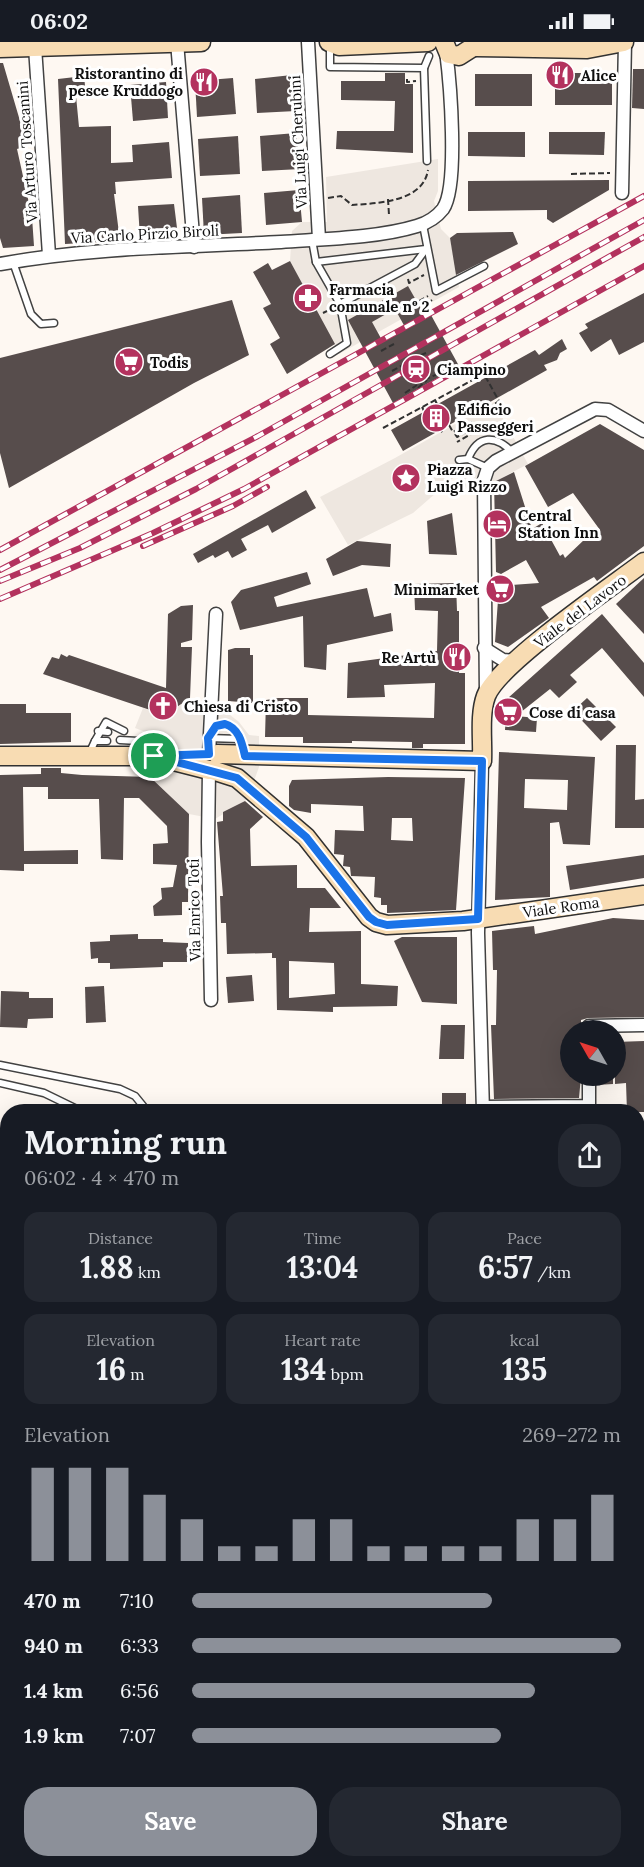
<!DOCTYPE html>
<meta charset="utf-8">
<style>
body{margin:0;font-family:Lora,serif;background:#242831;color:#f1f3f6;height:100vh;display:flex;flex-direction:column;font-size:22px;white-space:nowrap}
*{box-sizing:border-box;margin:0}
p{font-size:20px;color:#9ea1a6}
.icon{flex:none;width:33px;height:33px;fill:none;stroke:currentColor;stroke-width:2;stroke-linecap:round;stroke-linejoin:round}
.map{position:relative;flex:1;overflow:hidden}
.side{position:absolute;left:0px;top:1062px;width:645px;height:764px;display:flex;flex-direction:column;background:#171b24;border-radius:24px 24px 0 0;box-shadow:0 6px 24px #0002}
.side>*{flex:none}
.needle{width:39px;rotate:309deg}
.tools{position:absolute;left:560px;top:978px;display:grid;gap:12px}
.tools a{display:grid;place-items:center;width:66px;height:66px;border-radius:50%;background:#171b24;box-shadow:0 6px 24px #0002;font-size:30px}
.pin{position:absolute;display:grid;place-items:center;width:51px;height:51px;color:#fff;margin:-26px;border:3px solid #fff;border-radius:50%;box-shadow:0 2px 6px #0007}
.round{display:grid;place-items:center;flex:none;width:63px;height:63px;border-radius:24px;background:#242831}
.summary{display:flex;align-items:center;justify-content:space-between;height:102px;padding:0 24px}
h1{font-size:33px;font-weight:800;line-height:45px}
.metrics{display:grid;grid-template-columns:repeat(3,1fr);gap:9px;height:102px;padding:6px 24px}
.metrics div{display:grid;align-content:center;border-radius:15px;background:#242831;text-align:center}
.metrics b{font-size:30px;font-weight:800}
.metrics small{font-size:16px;font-weight:400}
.metrics p{font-size:16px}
.chart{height:168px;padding:12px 24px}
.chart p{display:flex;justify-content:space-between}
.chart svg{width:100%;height:108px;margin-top:6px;stroke:#8c9099;stroke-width:6}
.cta{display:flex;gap:12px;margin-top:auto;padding:12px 24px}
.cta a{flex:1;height:69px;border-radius:24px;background:#8c9099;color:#fff;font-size:24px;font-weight:800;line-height:69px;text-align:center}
.cta a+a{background:#242831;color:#f1f3f6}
ul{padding:0 24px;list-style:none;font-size:20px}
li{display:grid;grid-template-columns:96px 72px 1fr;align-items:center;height:45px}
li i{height:15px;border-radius:8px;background:#8c9099}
.status{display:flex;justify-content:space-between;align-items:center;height:42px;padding:0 30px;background:#171b24;direction:ltr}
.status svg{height:16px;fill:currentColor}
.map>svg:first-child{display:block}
.green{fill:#dee6be}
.plaza{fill:#eee7e0}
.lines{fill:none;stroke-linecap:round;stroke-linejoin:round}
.taxiway{stroke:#d895a8;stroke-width:36}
.runway{stroke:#d895a8;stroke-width:88}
.building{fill:#574d4c;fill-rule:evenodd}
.lane-casing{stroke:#424242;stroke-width:9}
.street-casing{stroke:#424242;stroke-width:15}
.secondary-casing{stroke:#313131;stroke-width:21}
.path{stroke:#313131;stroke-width:2;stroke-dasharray:6 3;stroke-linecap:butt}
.lane{stroke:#fff;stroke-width:6}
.street{stroke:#fff;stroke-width:12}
.secondary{stroke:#f8dcb3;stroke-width:18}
.rail-casing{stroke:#b3325e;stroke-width:6}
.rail{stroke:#fff;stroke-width:4;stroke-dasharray:11;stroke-linecap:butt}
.route-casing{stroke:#fff;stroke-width:12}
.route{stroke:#1a73e8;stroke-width:8}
.labels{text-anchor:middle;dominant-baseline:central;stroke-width:6;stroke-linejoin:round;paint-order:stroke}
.poi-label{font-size:15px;font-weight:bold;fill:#0f0f0f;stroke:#fff;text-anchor:start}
.street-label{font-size:15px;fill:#0f0f0f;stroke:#fff}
</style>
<div class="status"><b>06:02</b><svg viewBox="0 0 49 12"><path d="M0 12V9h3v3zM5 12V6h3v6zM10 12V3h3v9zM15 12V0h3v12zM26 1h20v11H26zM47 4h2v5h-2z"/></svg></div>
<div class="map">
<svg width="644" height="1825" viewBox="0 0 644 1825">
<rect width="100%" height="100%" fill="#fef8f2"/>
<g class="green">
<polygon points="0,1204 7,1205 7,1258 0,1256"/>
<polygon points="0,1323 7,1325 7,1376 0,1374"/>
<polygon points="638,1323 644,1323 644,1395 638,1391"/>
<polygon points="638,1461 644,1462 644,1510 638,1509"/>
<polygon points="0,1498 8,1500 7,1717 0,1716"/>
<polygon points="638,1632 644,1633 644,1825 527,1825 493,1818 638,1818"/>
</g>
<g class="plaza">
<polygon points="438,117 438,149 434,159 441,187 450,196 459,245 339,312 290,219 292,189 302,180 327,180 326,135"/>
<polygon points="494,360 528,422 494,440 466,446 459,431 413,471 348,503 320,455 395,416"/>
<polygon points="190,656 197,665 225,669 239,680 249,693 259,694 259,725 254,739 257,745 245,759 215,777 189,772 150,735 161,696 135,686 143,666 165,673"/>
</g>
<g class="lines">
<g class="taxiway">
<polyline points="0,1743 8,1744"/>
<polyline points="366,1818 400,1825"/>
</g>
<g class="runway">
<polyline points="0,1440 8,1442"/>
<polyline points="638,1572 644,1574"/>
</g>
</g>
<g class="building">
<polygon points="0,21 3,21 25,96 20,97 23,105 17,107 32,175 34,204 3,206 0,196"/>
<polygon points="633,27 644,27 644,67 632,66"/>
<polygon points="385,31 405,31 405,42 413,42 413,111 336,107 337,89 394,89 395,59 341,58 341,39 385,39"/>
<rect x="555" y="31" width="57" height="32"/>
<rect x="475" y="32" width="57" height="32"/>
<polygon points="292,33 296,69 257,71 255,37"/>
<polygon points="84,34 86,53 76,54 79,85 111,84 111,121 133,120 132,103 169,100 172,136 115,140 116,152 114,152 120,199 65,202 58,37"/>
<polygon points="233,36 236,72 197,75 195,39"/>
<polygon points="166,40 168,76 133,79 130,43"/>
<polygon points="468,90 525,90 525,115 468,114"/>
<polygon points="549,90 605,90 604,113 549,112"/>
<polygon points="296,91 301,127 262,129 260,94"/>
<polygon points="238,94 240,132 200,134 198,97"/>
<polygon points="609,138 609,148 553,181 547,177 547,168 468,169 468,139"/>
<polygon points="299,148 302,180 266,183 264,151"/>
<polygon points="240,153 242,191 204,193 202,156"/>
<polygon points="174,162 178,194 140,196 138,164"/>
<polygon points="513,190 518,202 456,233 450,196 457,191"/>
<polygon points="290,219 335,302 287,332 270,302 280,296 263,266 271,262 253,230 268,221 272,228"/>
<path d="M408,244L426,276L431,273L459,324L393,361L348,278ZM395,267L406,287L383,300L372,280Z"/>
<polygon points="644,251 644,300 619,313 611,297 591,310 579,291 588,286 585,282"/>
<polygon points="232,258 249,313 194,341 9,446 0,411 0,316"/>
<polygon points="562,297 567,307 560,311 557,318 544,323 547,328 403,409 391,388 535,308 539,313"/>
<polygon points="600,382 644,408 644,504 597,539 594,535 541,565 549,576 508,605 495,600 499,544 539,541 526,518 501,532 496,530 494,440 514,430 532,487 542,481 560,514 563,512 565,516 585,497 600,488 573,451 548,465 525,424"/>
<polygon points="306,448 316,466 272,491 268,483 241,497 247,508 232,516 228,509 215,516 213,513 198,521 193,512"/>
<polygon points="452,471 457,513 429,512 427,479"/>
<polygon points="357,499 391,502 390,525 362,523 333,534 326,517"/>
<polygon points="307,530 311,542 274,555 277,565 367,546 374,575 391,571 393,589 327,603 326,628 304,625 303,574 240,588 231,560 241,548"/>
<polygon points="644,536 644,592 616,562"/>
<polygon points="456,541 457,569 459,569 459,631 465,631 465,702 423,702 423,706 412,706 412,700 352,699 352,701 303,701 303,695 265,695 266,658 278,656 308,656 308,673 434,676 435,641 384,643 385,655 347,656 348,621 437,609 438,569 415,568 414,542"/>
<polygon points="193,563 192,598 181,601 181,605 192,605 190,656 165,673 43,632 52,615 59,617 61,612 67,615 69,613 166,646 168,572 181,564"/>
<polygon points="602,572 644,621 644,655 602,606 570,633 577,640 559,656 550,647 516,674 537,676 536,690 505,688 507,657"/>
<polygon points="235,606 250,606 250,613 253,613 253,661 228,659 228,608"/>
<polygon points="587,656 616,685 601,699 573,669"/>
<polygon points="0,662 26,662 26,671 71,671 71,700 0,702"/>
<polygon points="616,703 636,703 635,758 644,757 644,786 615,786"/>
<path d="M499,710L595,715L590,803L563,802L559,780L550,781V855L495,858ZM525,737L568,738L567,768L524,766Z"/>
<polygon points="41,726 61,726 61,731 82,733 150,735 189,772 188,860 182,860 182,873 154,874 153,864 162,857 161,846 173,845 177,823 153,822 153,802 168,801 167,784 139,756 124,756 123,818 101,817 99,757 48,757 48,745 23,745 24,809 78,808 78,822 24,822 24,829 0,828 0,733 41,732"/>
<path d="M388,735L465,736L456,868L387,871V863H381V856L374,855L375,835L351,834L350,825L343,824L344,813L334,812L335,788L364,789L363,764L311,762V771L294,768L289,764V744L292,738ZM392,776H412L413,799L391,798Z"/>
<path d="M245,759L263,775L250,787L251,824L297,823V846H325L341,866H310L309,890L361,889V942L398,944L397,964L333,965V970L277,968L276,916H272V911L227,912L226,881H221L220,854H223L217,780L223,779V770ZM289,919L334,921L335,952L289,956Z"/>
<polygon points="644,813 644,836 570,848 566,824"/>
<polygon points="613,876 644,878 644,975 588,976 581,978 581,988 570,988 570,1034 581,1034 579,1056 494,1057 491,983 496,983 497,928 493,928 492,889 534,884 535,892"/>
<polygon points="138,892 138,897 163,897 163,900 188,901 188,920 163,920 163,925 110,927 110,921 98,921 98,916 91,917 90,900 110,899 110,893"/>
<polygon points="402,895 457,895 457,962 422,960 394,899"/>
<polygon points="252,933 254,959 228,961 226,935"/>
<polygon points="104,944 106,980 86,981 85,945"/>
<polygon points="1,949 29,950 29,956 53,956 53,976 28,977 27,986 0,985"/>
<polygon points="441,983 465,983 464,1017 439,1017"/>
<polygon points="644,999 644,1070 627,1070 626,1041 615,1042 615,1000"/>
<polygon points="597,1034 613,1034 613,1042 597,1043"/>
<rect x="442" y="1051" width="24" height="19"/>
</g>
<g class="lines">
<g class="lane-casing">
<g id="lane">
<polyline points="330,3 330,25 424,26 427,119"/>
<polyline points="424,26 429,14"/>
<polyline points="423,183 436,249 484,224"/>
<polyline points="312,198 316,220 340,262 347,301 330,312"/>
<polyline points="13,220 31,272 41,282 54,281"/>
<polyline points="316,220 426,207"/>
<polyline points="340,262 415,222 426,207"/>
<path d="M468,417C478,392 496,393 512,410"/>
<polyline points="459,418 468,417 488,426"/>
<polyline points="98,689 108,690"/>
<polyline points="211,690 220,683 232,685 244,710"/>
<polyline points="208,696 240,697"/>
<polyline points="120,698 138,699 141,713"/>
<polyline points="95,699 106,680 124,689"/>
<polyline points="89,712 95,699 107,699"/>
<polyline points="0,1023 120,1047 135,1054 148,1070"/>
<polyline points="0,1041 44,1051 83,1070"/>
<polyline points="638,1206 644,1207"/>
<polyline points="638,1230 644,1231"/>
</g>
</g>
<g class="street-casing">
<g id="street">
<polyline points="177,0 194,205"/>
<polyline points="308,0 319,197"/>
<polyline points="35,5 49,213"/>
<polyline points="622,151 625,0"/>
<path d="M0,222C92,205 188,205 281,200C322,197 378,196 417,184C427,181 436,176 443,167C459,144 450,39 446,9"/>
<polyline points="484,606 503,618 516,619"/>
<polyline points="486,654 484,438 488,426 496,419 595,367 608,368 644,389"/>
<polyline points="209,712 216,572"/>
<polyline points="482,719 478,891 483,1070"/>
<polyline points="209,728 208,800 211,958"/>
<polyline points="589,988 589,984 644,983"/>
<polyline points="483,1065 589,1064 589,1034"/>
</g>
</g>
<g class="secondary-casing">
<g id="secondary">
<polyline points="329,0 339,4 428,0"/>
<polyline points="444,0 449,12 459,14 481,0"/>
<polyline points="476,5 587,7 624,0"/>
<polyline points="0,6 201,0"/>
<path d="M217,712L482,719C483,699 479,673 486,654C498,622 611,545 644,520"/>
<polyline points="0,714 154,714 209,728"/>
<polyline points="212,728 237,736 306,795 369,875 376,880 387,883 463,879 644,853"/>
</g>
</g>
<g class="path">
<polyline points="407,37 407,40 416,39"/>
<polyline points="571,132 610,131"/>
<path d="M328,156L341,154L352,163C379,161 423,160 428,128"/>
<polyline points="388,157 389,173"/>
<polyline points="408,237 409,241 424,233"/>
<polyline points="419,259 428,254"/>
<polyline points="422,265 432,258"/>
<polyline points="323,271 331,267"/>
<polyline points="381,309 394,302"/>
<polyline points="404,320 426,311"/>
<polyline points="407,325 415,317"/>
<polyline points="392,329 405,322"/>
<polyline points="416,341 438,332"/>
<polyline points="418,346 427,338"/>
<polyline points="405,351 417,343"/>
<polyline points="422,365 430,381 443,374 435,358"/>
<polyline points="431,369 443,392"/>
<polyline points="449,383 453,390 471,380 473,382 455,392"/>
<polyline points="383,386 484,332 499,359 485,368"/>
<polyline points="455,392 457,395 474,386 476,389 457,400"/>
</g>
<use href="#lane" class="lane"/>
<use href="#street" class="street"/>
<use href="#secondary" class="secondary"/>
<g class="rail-casing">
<g id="rail">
<polyline points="143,504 233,464 267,445"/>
<polyline points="0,508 644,154"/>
<polyline points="0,528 258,394 644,178"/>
<polyline points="0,539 80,506 196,447 644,195"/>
<polyline points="0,557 153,491 244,447 644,224"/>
</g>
</g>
<use href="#rail" class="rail"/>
</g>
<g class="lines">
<g class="route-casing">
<path id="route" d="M225,682C239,686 242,701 245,714L482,719L478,877L387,883L376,880L369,875L306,795L237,736L154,714L209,712L208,696L216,684Z"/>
</g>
<use href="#route" class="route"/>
</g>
<defs>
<g id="restaurant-disc" transform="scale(1.5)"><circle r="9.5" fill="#b3325e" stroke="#fff"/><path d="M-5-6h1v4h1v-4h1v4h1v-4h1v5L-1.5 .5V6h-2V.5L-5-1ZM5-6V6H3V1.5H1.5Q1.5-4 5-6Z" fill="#fff"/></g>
<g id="pharmacy-disc" transform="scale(1.5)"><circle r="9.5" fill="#b3325e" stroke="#fff"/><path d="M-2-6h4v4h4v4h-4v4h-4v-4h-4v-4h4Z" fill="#fff"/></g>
<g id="supermarket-disc" transform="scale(1.5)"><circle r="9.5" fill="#b3325e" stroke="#fff"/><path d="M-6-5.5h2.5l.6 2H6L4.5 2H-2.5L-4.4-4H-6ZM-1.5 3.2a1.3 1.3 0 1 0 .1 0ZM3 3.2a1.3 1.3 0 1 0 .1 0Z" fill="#fff"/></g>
<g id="station-disc" transform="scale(1.5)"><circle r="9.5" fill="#b3325e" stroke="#fff"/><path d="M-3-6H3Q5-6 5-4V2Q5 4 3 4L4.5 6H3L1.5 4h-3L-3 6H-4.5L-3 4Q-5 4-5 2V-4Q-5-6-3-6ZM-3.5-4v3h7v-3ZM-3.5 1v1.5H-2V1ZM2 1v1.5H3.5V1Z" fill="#fff"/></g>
<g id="building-disc" transform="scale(1.5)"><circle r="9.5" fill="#b3325e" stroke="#fff"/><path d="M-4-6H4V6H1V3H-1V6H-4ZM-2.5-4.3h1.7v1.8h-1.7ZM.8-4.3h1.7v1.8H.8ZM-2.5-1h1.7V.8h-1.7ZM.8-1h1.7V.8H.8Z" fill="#fff"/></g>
<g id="sight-disc" transform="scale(1.5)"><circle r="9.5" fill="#b3325e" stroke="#fff"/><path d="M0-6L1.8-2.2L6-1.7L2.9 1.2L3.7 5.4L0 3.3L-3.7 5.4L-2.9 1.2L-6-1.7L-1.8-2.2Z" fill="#fff"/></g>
<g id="hotel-disc" transform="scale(1.5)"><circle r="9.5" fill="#b3325e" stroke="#fff"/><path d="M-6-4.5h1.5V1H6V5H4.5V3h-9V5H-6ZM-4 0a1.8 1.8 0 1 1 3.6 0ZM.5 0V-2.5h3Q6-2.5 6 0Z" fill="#fff"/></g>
<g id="church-disc" transform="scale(1.5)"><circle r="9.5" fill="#b3325e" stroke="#fff"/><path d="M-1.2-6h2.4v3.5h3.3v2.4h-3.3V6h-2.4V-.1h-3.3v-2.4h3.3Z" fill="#fff"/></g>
</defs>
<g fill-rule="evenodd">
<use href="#restaurant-disc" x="560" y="33"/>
<use href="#restaurant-disc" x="204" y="40"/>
<use href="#pharmacy-disc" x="308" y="256"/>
<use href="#supermarket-disc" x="129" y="320"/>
<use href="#station-disc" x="416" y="327"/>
<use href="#building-disc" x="436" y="376"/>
<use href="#sight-disc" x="406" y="436"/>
<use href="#hotel-disc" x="497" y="482"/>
<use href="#supermarket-disc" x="500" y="547"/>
<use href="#restaurant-disc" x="457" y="615"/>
<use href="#church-disc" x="163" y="664"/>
<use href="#supermarket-disc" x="508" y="670"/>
</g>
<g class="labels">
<g class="poi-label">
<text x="183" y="31" text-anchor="end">Ristorantino di<tspan x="183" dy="17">pesce Kruddogo</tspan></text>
<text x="581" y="33">Alice</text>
<text x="329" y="247">Farmacia<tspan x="329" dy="17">comunale nº 2</tspan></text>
<text x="150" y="320">Todis</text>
<text x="437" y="327">Ciampino</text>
<text x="457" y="367">Edificio<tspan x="457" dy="17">Passeggeri</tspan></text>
<text x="427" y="427">Piazza<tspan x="427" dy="17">Luigi Rizzo</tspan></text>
<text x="518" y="473">Central<tspan x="518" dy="17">Station Inn</tspan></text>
<text x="479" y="547" text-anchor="end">Minimarket</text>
<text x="436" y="615" text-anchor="end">Re Artù</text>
<text x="184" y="664">Chiesa di Cristo</text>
<text x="529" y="670">Cose di casa</text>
</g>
<g class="street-label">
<text transform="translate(298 100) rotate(-93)">Via Luigi Cherubini</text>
<text transform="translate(27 110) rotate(-94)">Via Arturo Toscanini</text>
<text transform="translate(145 192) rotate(-3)">Via Carlo Pirzio Biroli</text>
<text transform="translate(580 569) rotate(-37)">Viale del Lavoro</text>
<text transform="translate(561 865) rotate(-8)">Viale Roma</text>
<text transform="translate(194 868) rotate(-91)">Via Enrico Toti</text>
</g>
</g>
</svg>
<div class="tools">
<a><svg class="needle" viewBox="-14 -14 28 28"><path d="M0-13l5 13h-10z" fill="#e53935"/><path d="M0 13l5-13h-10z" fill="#9ea1a6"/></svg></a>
</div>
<div class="pin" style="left:154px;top:714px;background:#1e9e55"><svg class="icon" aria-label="arrive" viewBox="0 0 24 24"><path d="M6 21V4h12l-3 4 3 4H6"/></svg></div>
<section class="side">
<div class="summary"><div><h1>Morning run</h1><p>06:02 · 4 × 470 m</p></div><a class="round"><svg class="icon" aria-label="share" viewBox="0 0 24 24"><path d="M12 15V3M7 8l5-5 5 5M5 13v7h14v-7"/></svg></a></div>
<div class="metrics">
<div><p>Distance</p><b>1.88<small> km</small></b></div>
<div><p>Time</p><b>13:04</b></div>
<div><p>Pace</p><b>6:57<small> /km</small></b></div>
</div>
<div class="metrics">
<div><p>Elevation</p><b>16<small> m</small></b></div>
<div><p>Heart rate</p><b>134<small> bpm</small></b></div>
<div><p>kcal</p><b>135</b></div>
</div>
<div class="chart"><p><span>Elevation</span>269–272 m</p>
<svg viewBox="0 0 160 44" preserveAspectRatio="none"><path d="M5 44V6M15 44V6M25 44V6M35 44V17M45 44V27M55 44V38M65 44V38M75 44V27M85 44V27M95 44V38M105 44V38M115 44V38M125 44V38M135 44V27M145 44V27M155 44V17"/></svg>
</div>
<ul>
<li><b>470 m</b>7:10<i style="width:70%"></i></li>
<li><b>940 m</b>6:33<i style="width:100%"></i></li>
<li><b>1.4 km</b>6:56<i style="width:80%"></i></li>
<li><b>1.9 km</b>7:07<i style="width:72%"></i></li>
</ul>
<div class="cta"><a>Save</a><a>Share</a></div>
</section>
</div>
